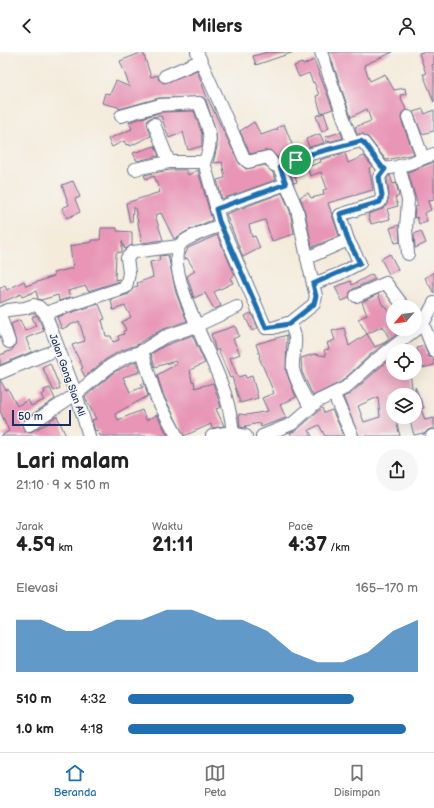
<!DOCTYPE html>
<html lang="id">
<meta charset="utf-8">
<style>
body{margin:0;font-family:"Balsamiq Sans",sans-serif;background:#f6f6f6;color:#222;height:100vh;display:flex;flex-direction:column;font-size:15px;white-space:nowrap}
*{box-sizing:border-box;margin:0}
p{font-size:13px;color:#767676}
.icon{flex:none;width:22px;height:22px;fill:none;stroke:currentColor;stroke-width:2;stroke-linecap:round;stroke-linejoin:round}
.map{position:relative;height:384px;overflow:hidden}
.details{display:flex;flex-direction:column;background:#fff;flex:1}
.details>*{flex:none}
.needle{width:26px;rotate:242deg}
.buttons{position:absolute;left:386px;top:248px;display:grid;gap:8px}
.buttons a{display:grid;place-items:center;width:36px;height:36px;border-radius:50%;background:#fff;box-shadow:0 4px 16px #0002;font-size:20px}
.scale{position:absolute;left:12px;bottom:10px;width:59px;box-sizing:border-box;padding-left:4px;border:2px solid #1b2f5e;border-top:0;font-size:11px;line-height:14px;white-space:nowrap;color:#1b2f5e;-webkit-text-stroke:3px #f6f6f2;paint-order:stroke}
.pin{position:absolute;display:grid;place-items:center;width:34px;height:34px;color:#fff;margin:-17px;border:2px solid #fff;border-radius:50%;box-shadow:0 1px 4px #0007}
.round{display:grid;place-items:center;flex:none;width:42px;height:42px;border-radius:21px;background:#f6f6f6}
.head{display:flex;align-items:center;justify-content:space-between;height:68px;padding:0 16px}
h1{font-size:22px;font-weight:700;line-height:30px}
.metrics{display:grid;grid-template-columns:repeat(3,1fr);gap:6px;height:68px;padding:4px 16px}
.metrics div{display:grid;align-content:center}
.metrics b{font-size:20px;font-weight:700}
.metrics small{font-size:11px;font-weight:400}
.metrics p{font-size:11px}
.chart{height:112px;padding:8px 16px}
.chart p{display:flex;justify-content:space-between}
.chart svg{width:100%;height:72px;margin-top:4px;fill:#1f6fb2;opacity:.7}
ul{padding:0 16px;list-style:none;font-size:13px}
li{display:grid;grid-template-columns:64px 48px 1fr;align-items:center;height:30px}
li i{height:10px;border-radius:5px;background:#1f6fb2}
header{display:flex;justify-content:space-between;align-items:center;height:52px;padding:0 16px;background:#fff;font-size:18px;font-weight:700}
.tabs{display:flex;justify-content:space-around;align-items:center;height:56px;border-top:1px solid #e0e0e0;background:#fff;font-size:11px;color:#767676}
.tabs a{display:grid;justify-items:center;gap:2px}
.tabs .active{color:#1f6fb2}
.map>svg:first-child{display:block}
.building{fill:#e895b6;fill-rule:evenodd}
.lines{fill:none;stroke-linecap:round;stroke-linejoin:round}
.minor-casing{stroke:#67718a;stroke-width:14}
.minor{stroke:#fff;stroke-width:12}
.route-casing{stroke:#fff;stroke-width:8}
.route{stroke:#1f6fb2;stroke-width:5}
.labels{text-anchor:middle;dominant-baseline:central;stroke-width:3;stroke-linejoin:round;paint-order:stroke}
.street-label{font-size:10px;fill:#1b2f5e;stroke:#f6f6f2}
</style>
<header><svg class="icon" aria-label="back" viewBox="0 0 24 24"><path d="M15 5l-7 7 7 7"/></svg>Milers<svg class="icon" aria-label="person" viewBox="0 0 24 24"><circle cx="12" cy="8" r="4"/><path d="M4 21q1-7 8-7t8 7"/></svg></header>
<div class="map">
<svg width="434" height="384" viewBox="0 0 434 384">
<rect width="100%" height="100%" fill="#f6f6f2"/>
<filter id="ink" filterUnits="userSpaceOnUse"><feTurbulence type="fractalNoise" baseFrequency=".025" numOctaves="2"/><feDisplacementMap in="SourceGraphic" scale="8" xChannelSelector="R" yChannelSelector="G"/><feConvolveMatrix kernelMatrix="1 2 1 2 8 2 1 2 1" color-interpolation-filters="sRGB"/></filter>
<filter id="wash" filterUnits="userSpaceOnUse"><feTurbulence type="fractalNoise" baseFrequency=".012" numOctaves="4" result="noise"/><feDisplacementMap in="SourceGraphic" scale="16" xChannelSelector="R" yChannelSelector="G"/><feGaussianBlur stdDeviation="0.9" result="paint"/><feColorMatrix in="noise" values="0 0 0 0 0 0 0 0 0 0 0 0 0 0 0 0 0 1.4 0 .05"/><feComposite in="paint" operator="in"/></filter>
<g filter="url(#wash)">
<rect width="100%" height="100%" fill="#f4ebdb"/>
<g id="blocks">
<g class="building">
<polygon points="143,0 151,25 158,23 158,27 164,31 197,18 206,43 239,111 246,117 265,113 273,121 276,128 222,147 217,128 225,126 222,110 213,111 217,95 216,80 206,48 203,45 159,46 119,57 118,55 102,51 105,41 110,42 116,29 130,35 120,9"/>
<polygon points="268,0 294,0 256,13 253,4"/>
<polygon points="329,0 393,0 364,13 370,29 385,22 394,38 405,36 406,42 400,43 406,58 402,61 401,67 414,102 386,108 368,85 363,82 357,82 355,75 371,69 367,57 351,65"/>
<polygon points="424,0 434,0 434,12 432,13 434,22 434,50 423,22 426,22 419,1"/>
<polygon points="314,8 333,57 321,61 316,44 319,43 314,30 313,31 309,21 299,25 294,14 302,11 303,13"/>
<polygon points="423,57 425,62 434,58 434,79 422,82 413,60"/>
<polygon points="194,59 202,82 202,94 188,98 183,80 169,86 161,64 152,65 147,68 151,84 130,94 129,92 126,93 124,89 112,95 108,87 132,77 129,70 161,60"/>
<polygon points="324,61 329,76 322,80 316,64"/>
<polygon points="254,70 261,83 278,77 277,76 284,72 295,100 279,107 270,98 250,102 240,79"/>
<polygon points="341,80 343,86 327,90 325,85"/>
<polygon points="320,82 324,91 309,95 306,87"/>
<polygon points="155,94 159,104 137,109 133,101"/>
<polygon points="345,101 348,111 364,104 372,114 369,116 373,138 328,151 339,184 312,195 304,156 300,145 308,141 311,146 324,143 323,138 327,137 321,120 310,124 307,115 321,110 320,108 323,107"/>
<polygon points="434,110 434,148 428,149 431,158 424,161 427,169 419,172 417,165 414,166 415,155 418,154 408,120"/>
<polygon points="300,115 303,120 295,124 297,130 294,131 289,119"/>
<polygon points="170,118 186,118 188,123 198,118 212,168 189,178 174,187 161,161 155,163 163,188 142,191 135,156 133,156 132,170 130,171 126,151 160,140 154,124 146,127 144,123"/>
<polygon points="390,123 393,132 396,131 399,144 395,146 398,154 387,157 390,167 371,172 368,162 383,157 387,152 389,143 387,127"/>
<polygon points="73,129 80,145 75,147 80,160 67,166 62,156 69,153 62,133"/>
<polygon points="282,141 290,159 294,182 272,189 265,168 249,173 252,185 255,184 260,196 243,205 226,162"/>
<polygon points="399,173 400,190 395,191 390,176"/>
<polygon points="101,176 117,176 117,179 132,180 132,193 125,197 122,189 122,200 116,201 115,228 120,227 120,229 88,239 86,234 68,239 70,245 59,249 58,243 41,248 38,247 36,239 22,245 21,242 0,251 0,236 5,234 7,238 24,229 26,234 54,224 53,221 73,216 70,194 92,190 92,188 100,188"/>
<polygon points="421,179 426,191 415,196 414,182"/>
<polygon points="217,183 235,223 230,226 233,231 214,240 221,254 214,257 205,241 194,246 187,224 195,219 187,206 185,207 184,205 188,196"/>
<polygon points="390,202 398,217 389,222 381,207"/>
<polygon points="168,203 176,241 187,269 161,278 139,291 139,292 120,299 105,308 85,325 81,317 83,316 72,293 85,289 79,269 62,277 57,265 99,252 105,267 102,268 106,284 111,284 113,290 119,288 118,284 124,282 123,279 126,278 122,270 131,265 125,254 113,258 111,248 129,242 134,235 138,234 137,231 153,225 150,210 160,208 159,204"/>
<polygon points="434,220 434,241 425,226"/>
<polygon points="372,222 375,227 353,237 350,240 349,246 342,249 335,235 351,229 352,233"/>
<path d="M378,242L383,254L385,253L393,266V277H404L371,302L341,330L313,344L302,320L301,306L314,302L326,304L324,298L329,297L327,291L335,288L332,279L344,276L349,294L367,282L358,267L367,263L362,250ZM383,274L389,286L386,290L375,295L367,282Z"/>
<polygon points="251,261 258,276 252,279 245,264"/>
<polygon points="37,263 44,279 26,286 31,300 0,313 0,303 12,298 16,292 11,272 20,268 25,279 36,274 32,265"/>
<polygon points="235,274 239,284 233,287 240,302 230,306 238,325 245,323 246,326 252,324 258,346 240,351 232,325 230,326 218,297 216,299 211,282"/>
<polygon points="192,283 205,311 190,318 192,330 194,329 195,336 213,331 221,355 216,357 224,374 212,376 211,372 184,384 163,342 157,323 177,312 175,309 155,315 151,302 164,294"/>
<polygon points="287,283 286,319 296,345 280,353 286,366 261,375 260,371 245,374 247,376 240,375 239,362 247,363 268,359 262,346 274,341 259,305 260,304 256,292"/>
<polygon points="424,294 429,305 434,306 434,313 423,316 417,296"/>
<path d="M393,304V321H410L413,343H393V365H395L400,384H359L343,345L350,342ZM378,345L380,365L364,370L358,354Z"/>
<polygon points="137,309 140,320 123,325 130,340 143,335 141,332 144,330 148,344 115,362 118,368 142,358 146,368 157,363 168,384 100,384 98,378 95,379 92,368 96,367 85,345 114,320"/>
<polygon points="50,311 60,336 54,339 42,315"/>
<polygon points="0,328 6,338 8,337 17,354 28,348 31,354 44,348 41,343 45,341 44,338 50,336 55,347 25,367 22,374 25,379 30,380 51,370 50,368 57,364 66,384 1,384 9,379 0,359"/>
<polygon points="415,335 424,356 421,357 425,368 434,366 434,376 428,378 423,383 423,381 414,383 411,372 410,365 415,365"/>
<polygon points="322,356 324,361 332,358 344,384 325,384 319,373 309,378 312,384 292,384 290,381 297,378"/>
</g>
</g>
</g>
<g filter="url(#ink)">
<use href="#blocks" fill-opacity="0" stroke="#67718a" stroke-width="1"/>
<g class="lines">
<g class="minor-casing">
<g id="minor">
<path d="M197,0L244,106L248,110L268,105L274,113L279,115L311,102L361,89L364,91L382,115C392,120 423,106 434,102"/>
<polyline points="321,0 352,90"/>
<polyline points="165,24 200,9"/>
<path d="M121,64L160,53L199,51C207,74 216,87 204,110L221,173C212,177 185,185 180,193C164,215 211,302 220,328C227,345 231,362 233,381"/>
<polyline points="408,65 423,106"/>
<polyline points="154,72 169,110"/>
<polyline points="399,114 408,148 406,176 408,202"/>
<polyline points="279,115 297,157 307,206 348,188 340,163 380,150 382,144 379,125 385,117"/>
<polyline points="135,117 169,110 204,110"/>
<polyline points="216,157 286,132"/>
<path d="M221,173L265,274L266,276H273L288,271C302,285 291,303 293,317C296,330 304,343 310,355"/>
<polyline points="307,206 313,232 339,222 360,211 348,188"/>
<polyline points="356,244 386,231 404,255"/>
<polyline points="0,261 8,258 25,256 34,253 39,255 45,261 76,342 89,384"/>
<polyline points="45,261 126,235 129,221 127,206 133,200 179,194"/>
<polyline points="0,263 9,290"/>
<polyline points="289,272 314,252 316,244 313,232"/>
<polyline points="423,272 434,299"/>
<polyline points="142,299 156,345 177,384"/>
<polyline points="0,321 58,297"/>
<polyline points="334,343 352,384"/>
<polyline points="29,373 76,342 110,314 124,306 142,299 164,285 196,274 237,255"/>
<path d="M212,384C224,379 234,381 246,384"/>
<polyline points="262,384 292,372 318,349 345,336 376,308 423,272 434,251"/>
<polyline points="432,384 434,384"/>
</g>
</g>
<use href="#minor" class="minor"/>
</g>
</g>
<g class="lines" filter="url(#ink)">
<g class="route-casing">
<polygon id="route" points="361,89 364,91 382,115 385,117 379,125 382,144 380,150 340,162 348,188 360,211 313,232 316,244 314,252 289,272 266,276 219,169 216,157 286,132 280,115 311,102"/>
</g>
<use href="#route" class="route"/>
</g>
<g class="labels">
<g class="street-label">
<text transform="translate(67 323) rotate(70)">Jalan Gang Sian Ali</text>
</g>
</g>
</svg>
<div class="buttons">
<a><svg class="needle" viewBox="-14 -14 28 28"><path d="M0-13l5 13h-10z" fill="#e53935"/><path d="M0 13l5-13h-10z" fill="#767676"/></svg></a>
<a><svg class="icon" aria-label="locate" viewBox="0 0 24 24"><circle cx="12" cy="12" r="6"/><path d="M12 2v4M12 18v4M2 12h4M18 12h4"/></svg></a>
<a><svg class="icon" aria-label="layers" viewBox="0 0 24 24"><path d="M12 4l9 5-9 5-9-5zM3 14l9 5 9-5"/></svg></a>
</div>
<div class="scale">50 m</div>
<div class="pin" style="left:296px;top:108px;background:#1e9e55"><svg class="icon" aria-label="arrive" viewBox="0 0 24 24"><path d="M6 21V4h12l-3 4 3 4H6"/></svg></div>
</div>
<section class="details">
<div class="head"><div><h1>Lari malam</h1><p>21:10 · 9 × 510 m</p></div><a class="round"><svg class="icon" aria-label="share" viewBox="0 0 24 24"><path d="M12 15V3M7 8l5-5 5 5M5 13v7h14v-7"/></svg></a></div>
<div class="metrics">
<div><p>Jarak</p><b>4.59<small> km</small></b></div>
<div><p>Waktu</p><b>21:11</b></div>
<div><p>Pace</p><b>4:37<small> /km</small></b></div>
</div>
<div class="chart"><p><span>Elevasi</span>165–170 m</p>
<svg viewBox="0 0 160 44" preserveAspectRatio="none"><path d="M0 44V12L10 12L20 19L30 19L40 12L50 12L60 6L70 6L80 12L90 12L100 19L110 32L120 38L130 38L140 32L150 19L160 12V44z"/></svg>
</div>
<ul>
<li><b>510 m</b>4:32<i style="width:78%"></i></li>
<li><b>1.0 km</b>4:18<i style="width:96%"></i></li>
</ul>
</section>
<nav class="tabs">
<a class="active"><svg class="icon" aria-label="home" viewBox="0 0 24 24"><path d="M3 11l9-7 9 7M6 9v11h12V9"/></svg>Beranda</a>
<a><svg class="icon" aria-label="map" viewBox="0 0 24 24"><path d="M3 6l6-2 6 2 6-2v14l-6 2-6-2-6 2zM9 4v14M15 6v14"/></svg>Peta</a>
<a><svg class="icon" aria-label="saved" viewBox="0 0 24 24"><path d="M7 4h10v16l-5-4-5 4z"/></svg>Disimpan</a>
</nav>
